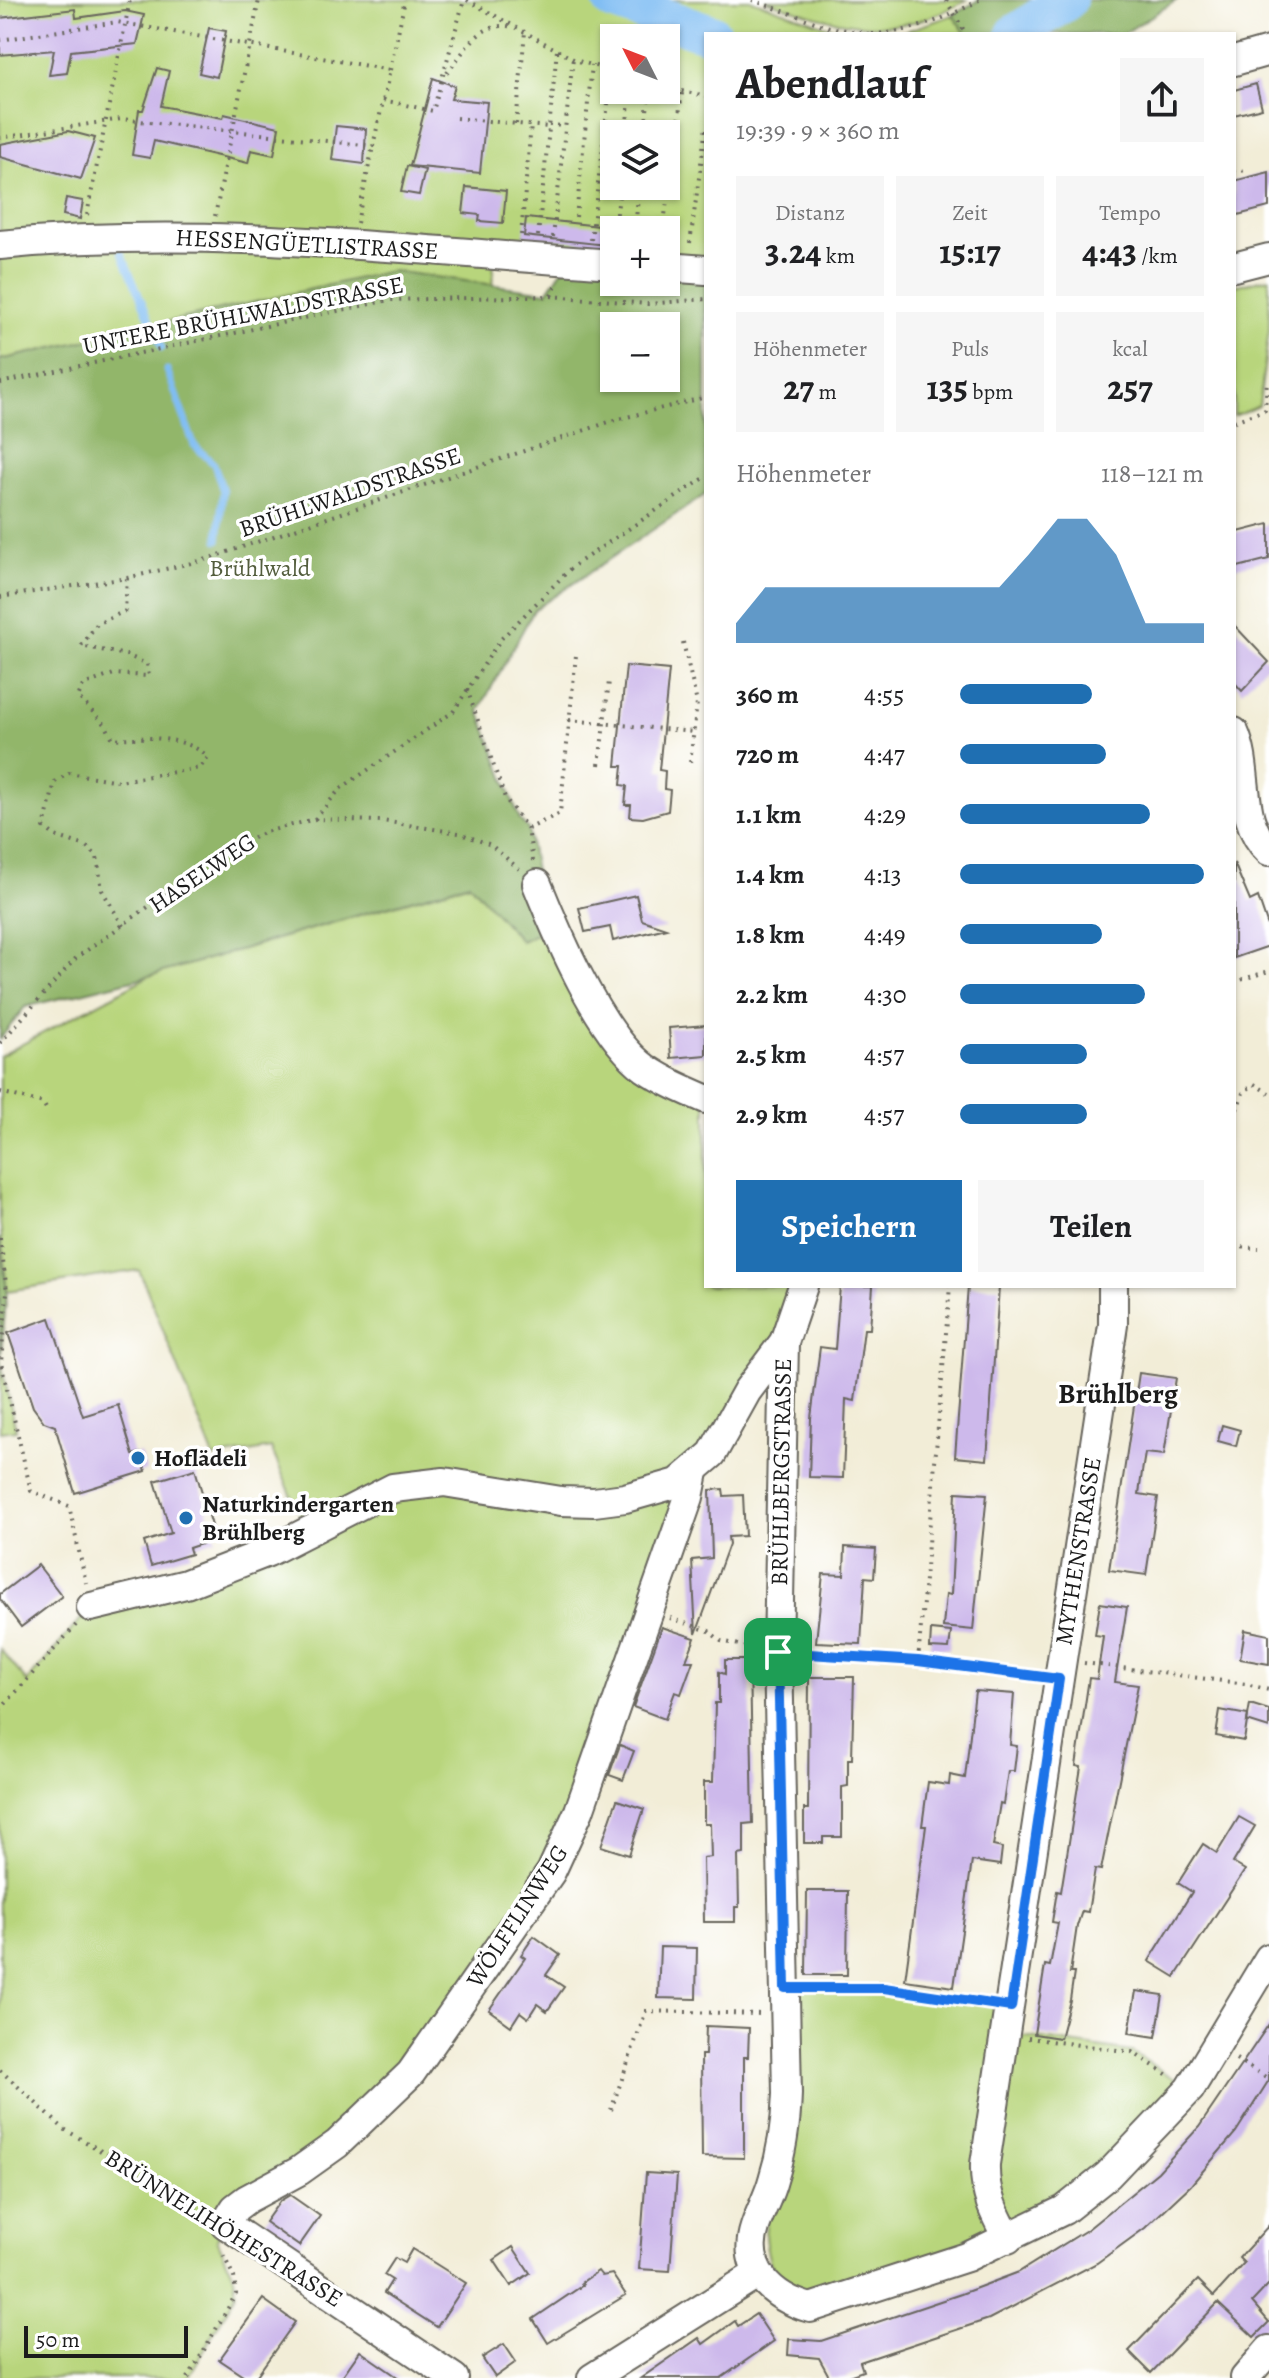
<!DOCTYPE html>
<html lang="de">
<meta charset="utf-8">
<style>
body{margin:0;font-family:Alegreya,serif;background:#f6f6f6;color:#202124;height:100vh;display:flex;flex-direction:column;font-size:30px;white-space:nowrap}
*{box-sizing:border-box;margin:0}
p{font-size:26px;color:#757577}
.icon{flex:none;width:44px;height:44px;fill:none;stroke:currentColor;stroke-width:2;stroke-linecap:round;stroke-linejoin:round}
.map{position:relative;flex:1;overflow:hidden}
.details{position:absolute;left:704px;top:32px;width:532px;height:1256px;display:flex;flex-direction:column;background:#fff;border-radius:0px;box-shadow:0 2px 6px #0004}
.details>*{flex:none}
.needle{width:52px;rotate:312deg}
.fabs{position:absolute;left:600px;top:24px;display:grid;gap:16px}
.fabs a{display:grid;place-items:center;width:80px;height:80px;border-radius:0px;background:#fff;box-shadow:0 2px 6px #0004;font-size:40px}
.scale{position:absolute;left:24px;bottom:20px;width:164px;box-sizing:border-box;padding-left:8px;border:4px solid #1c1c1c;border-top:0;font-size:22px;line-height:28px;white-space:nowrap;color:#1c1c1c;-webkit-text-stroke:6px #fff;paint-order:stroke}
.pin{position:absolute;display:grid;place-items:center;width:68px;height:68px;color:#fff;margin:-34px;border-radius:16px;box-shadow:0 4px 12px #0006}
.round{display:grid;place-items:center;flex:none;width:84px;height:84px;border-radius:0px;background:#f6f6f6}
.overview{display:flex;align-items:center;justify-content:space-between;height:136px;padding:0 32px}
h1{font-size:44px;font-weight:700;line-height:60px}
.stats{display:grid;grid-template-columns:repeat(3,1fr);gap:12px;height:136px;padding:8px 32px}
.stats div{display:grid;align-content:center;border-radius:0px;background:#f6f6f6;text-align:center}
.stats b{font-size:34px;font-weight:700}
.stats small{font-size:22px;font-weight:400}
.stats p{font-size:22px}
.chart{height:224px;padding:16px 32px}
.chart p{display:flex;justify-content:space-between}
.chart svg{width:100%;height:144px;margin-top:8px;fill:#1f6fb2;opacity:.7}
.button{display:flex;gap:16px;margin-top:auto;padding:16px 32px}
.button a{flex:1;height:92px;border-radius:0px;background:#1f6fb2;color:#fff;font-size:32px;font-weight:700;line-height:92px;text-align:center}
.button a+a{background:#f6f6f6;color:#202124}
ul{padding:0 32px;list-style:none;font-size:26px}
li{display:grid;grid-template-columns:128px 96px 1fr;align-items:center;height:60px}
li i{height:20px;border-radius:10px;background:#1f6fb2}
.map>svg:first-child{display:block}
.green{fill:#b8d57b;stroke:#6a784c;stroke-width:2;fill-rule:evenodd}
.forest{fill:#92b66b;stroke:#576944;stroke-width:2;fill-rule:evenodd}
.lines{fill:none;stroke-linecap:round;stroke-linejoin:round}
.stream{stroke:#80bdf3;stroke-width:7}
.river{stroke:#80bdf3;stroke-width:40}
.building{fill:#cdb9eb}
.minor-casing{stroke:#67655d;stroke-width:32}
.path{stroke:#67655d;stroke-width:4;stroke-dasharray:2 6;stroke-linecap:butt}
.minor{stroke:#fff;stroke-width:28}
.route-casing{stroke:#fff;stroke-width:16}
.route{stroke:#1a73e8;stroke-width:10}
.poi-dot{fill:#1f6fb2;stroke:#fff;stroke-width:3}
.labels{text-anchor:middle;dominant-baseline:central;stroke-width:7;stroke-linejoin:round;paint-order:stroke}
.street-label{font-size:24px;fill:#1c1c1c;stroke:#fff}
.park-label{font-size:24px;fill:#535d3d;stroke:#fff}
.poi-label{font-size:24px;font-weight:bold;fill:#1c1c1c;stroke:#fff;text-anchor:start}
.quarter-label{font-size:28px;font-weight:bold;fill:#1c1c1c;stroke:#fff}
</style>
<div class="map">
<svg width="1269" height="2378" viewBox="0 0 1269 2378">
<rect width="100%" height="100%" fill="#fff"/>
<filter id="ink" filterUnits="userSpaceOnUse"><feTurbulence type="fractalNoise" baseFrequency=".0125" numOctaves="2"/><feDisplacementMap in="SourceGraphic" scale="16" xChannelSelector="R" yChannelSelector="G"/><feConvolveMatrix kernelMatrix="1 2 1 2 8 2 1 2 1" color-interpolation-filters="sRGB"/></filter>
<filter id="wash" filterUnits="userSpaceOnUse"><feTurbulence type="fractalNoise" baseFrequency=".006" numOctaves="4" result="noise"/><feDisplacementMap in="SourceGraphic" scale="32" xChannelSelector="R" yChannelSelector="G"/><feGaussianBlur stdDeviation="1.8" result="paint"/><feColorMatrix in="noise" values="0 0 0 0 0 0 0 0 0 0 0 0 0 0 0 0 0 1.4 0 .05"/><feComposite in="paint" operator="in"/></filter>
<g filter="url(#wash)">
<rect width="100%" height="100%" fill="#f2edd7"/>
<g class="green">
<path d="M0,0H752L829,27L869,34H706V270L666,267V230H614V264L494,263L492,285L391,271L0,360ZM614,38H666V90H614ZM614,134H666V186H614Z"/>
<path d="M765,0H967C890,43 843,26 765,0Z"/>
<polygon points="953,15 966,34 872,34 903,32"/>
<polygon points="1269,278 1269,330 1259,406 1234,416 1234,286"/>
<polygon points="470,883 521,941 554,925 604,1019 706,1099 706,1286 803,1286 712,1454 579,1811 411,2073 225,2224 217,2239 234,2277 236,2294 188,2378 0,2378 0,1649 27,1682 91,1607 307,1531 271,1448 214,1458 139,1270 7,1291 0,1221 0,1056 149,976"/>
<polygon points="1,1363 16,1430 0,1432"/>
<path d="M785,1988H884L1011,2007L1007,2034L1132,2052L1190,2089L1064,2210L825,2291C785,2290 769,2279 765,2237Z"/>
</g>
<g class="forest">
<polygon points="979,0 1177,0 1123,34 966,34 953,15"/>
<path d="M568,261L614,264V282H666V267L706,270V494L534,610L479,710L520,820L528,829L537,884L554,925L521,941L469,883L149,976L25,1007L0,1039V360L391,271L547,292ZM614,326H666V378H614Z"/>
<polygon points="0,1238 7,1291 0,1364"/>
</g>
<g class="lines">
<g class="stream">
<polyline points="121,252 162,348"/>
<polyline points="167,370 194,445 214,464 223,491 218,540"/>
</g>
<g class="river">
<polyline points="612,0 711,34"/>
<polyline points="1016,34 1067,0"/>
</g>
</g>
<g id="blocks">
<g class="building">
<polygon points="75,9 76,18 125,11 144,15 137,44 71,51 67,73 49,75 54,50 0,55 0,18"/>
<polygon points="209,28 226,31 217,77 199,73"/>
<polygon points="157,68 169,71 161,106 223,118 224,114 279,127 274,155 251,150 248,163 154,141 150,158 132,155 139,110 143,110"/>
<polygon points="433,78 455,86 451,99 487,102 480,173 410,166"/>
<polygon points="1256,84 1262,108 1234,115 1234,90"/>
<polygon points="336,126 366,129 364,164 332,160"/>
<polygon points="68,131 95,138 81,179 0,157 0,144"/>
<polygon points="407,166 425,170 419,195 401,192"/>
<polygon points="1269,172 1269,207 1234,216 1234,181"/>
<polygon points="466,187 506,191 503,223 479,221 480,215 463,213"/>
<polygon points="66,198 83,201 80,219 63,215"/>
<polygon points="526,218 608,227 606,245 524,236"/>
<polygon points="1269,524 1269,559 1234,568 1234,533"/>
<polygon points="1234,625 1269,662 1242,691 1234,682"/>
<polygon points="626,666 669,670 659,770 665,771 664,789 670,790 668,811 643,818 630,817 631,805 625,805 627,786 621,785 623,766 616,766"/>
<polygon points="1234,863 1250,901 1258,897 1269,929 1269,946 1234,958"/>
<polygon points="636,895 642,920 666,928 613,941 610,927 585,932 579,908"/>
<polygon points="706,1025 706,1055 671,1058 669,1028"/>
<polygon points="840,1286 873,1286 870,1329 864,1329 855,1401 846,1399 843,1478 809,1477 811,1418 820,1347 835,1349"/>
<polygon points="968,1286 999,1287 987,1460 955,1457"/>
<polygon points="50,1318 83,1416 118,1405 133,1455 140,1453 146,1471 75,1493 55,1426 44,1422 33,1407 8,1333"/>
<polygon points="1139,1373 1176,1378 1164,1455 1145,1453 1142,1472 1139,1494 1158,1497 1146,1575 1109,1570"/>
<polygon points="1222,1425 1240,1430 1236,1446 1218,1441"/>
<polygon points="195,1469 216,1539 189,1548 191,1554 151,1566 144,1542 171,1533 155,1481"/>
<polygon points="723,1489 724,1496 743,1495 745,1536 728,1537 729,1544 696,1634 692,1560 712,1558 710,1490"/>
<polygon points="956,1492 987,1494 973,1630 943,1627 946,1594 951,1595"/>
<polygon points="845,1547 876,1549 874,1578 865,1577 861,1644 816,1642 823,1574 844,1575"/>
<polygon points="38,1565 62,1596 21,1627 0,1599 0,1594"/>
<polygon points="1100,1603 1127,1607 1115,1682 1138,1685 1101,1870 1095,1869 1088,1912 1082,1911 1077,1926 1070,1973 1074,1973 1070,2000 1060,2038 1034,2034 1045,1965 1050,1966 1058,1923 1052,1922 1057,1891 1061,1892 1081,1767 1076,1766 1089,1678 1097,1679 1103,1636 1095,1635"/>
<polygon points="662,1627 695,1638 686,1661 693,1661 681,1694 675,1692 665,1719 633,1707"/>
<polygon points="931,1630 951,1632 949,1649 930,1648"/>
<polygon points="1245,1630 1269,1635 1269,1664 1240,1659"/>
<polygon points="725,1660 750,1660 753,1823 744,1824 744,1854 738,1855 739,1907 735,1907 735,1922 704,1922 703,1858 711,1857 710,1824 704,1824 704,1782 713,1782 715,1703 719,1703 719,1672 725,1674"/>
<polygon points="809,1677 854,1677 852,1759 848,1759 848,1786 842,1787 842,1837 823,1837 823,1843 804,1843 804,1809 808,1809"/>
<polygon points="975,1691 1014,1694 1010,1745 1017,1746 1014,1771 1008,1771 1003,1804 1000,1803 993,1846 1002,1848 1000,1865 972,1861 954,1987 905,1980 926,1826 922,1826 928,1782 949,1785 950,1775 965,1778"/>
<polygon points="1250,1704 1269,1710 1269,1728 1247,1721"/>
<polygon points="1220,1710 1248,1715 1244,1741 1216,1736"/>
<polygon points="620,1745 634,1751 623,1780 609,1775"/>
<polygon points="617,1800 644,1809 629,1855 601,1846"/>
<polygon points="1239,1817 1255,1826 1233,1863 1245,1870 1175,1977 1149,1961 1192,1892 1178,1883 1203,1844 1217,1853"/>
<polygon points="807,1891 848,1891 847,1975 806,1975"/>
<polygon points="534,1936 560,1955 546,1975 564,1987 547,2011 537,2004 528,2018 520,2012 511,2026 489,2010 525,1958 521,1955"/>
<polygon points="660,1947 697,1948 696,1999 658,1998"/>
<polygon points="1136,1991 1163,1995 1156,2037 1129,2033"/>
<polygon points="1269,2024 1269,2080 1236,2132 1191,2185 1145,2228 1097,2263 989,2319 860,2362 863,2371 843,2378 830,2378 819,2358 788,2355 789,2339 821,2341 961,2294 1019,2272 1088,2229 1158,2172 1199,2127"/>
<polygon points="706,2026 749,2028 748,2057 744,2057 744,2158 702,2157 701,2055 705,2055"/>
<polygon points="646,2173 677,2175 670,2271 639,2269"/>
<polygon points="290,2195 320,2216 299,2246 265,2222 280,2201"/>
<polygon points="1269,2225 1269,2284 1252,2302 1269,2322 1254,2337 1218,2303 1151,2373 1129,2351 1198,2280 1214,2296 1244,2263 1239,2258"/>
<polygon points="513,2247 530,2273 511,2286 494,2260"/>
<polygon points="412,2249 466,2283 437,2327 384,2293 392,2280 384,2275 395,2258 404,2263"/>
<polygon points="598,2271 602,2276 612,2274 626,2295 548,2343 533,2319 583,2285 581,2283"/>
<polygon points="263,2299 295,2322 255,2378 246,2378 219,2360"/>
<polygon points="756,2314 774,2341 721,2378 641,2378 699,2338 703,2344 735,2321 738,2326"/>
<polygon points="504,2344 516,2362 495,2377 482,2358"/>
<polygon points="360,2351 399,2378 341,2378"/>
</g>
</g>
</g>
<g filter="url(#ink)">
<use href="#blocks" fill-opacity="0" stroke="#67655d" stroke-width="2"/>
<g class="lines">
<g class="minor-casing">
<g id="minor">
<polyline points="1234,61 1269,51"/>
<path d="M0,245C208,225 407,250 614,264"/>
<polyline points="666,267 706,270"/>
<polyline points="1234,267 1269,258"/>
<path d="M1234,732C1251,770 1236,820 1269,851"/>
<path d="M537,884C558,936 600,1035 645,1068C664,1081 685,1090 706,1099"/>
<path d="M784,1342L778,1652L787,2094C786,2123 782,2152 773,2180C769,2196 760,2211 755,2227C741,2269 772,2297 810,2308L967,2257L1064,2210L1108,2175L1190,2089L1269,1958"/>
<polyline points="91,1607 186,1584 268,1552 393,1488 444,1482 561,1501 594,1502 625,1498 678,1483 712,1454 747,1391 784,1342 803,1286"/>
<path d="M1008,2239C994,2213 984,2194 985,2164L1113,1325V1286"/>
<polyline points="454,2378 225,2224 235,2208 247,2199 299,2171 337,2144 411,2073 551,1872 579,1811 689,1497 694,1472"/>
<polyline points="592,2378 757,2274"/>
<polyline points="1245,2378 1269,2350"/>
</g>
</g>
<g class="path">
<polyline points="467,0 575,60 612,71"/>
<polyline points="752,0 829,27 869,34"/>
<polyline points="946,0 966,34"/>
<path d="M872,34C913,32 944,20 979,0"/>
<polyline points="0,40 117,22 390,70 373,146 121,119 0,138"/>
<polyline points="390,70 405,0"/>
<path d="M447,73C466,50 479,20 513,27"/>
<polyline points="666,88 706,96"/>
<polyline points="383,100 433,111 464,0"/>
<polyline points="456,118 549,127"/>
<polyline points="516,124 525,32"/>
<polyline points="549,125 565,126"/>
<polyline points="626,134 630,90"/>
<polyline points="645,134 649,90"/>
<polyline points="1234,173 1249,169"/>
<polyline points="87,215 130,0"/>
<polyline points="215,216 259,0"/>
<polyline points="576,217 592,65"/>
<polyline points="357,223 373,146"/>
<polyline points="615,230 620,186"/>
<polyline points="635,230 639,186"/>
<polyline points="663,230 682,93"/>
<polyline points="521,235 531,125"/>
<polyline points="538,236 557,50"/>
<polyline points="553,237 573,58"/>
<polyline points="591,240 612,71"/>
<polyline points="690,243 706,127"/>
<polyline points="551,296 648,304 706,299"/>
<polyline points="0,383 389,300 551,296 557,285"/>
<polyline points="1234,421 1265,410 1267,380"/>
<polyline points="0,597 127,578 204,560 615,420 706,397"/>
<polyline points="683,642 697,703 690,763"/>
<polyline points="467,689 505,798 528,829"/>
<polyline points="569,720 694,732"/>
<polyline points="599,765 609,681"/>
<polyline points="315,819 340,789 453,712 500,640 572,567 706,477"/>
<polyline points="533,861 528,829 560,813 576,655"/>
<path d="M123,926L102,890L97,856L86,846L55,836L44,827L55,782L69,773L119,781L200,768L208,757C185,735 143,737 113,739L105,724L78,697L83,685L114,674L149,676L147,664L126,655L81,646L97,624L125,611L127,578"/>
<polyline points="1234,982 1269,971"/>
<polyline points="0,1043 76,958 223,854 265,832 315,819 382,821 459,833 491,845 519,869"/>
<polyline points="0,1092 43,1103 48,1112"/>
<polyline points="1234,1117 1243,1093 1254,1084 1269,1093"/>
<polyline points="0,1238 7,1291 1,1363 31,1491 69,1506 86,1583"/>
<polyline points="1234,1247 1259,1248"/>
<polyline points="670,1618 709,1631 721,1641 754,1648"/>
<polyline points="803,1654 918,1661 1037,1676"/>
<polyline points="918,1661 950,1286"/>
<polyline points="1084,1663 1246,1684 1269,1690"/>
<polyline points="0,1710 76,1625"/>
<polyline points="807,1988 884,1988 985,2003"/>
<polyline points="1028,2038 1132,2052 1171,2077"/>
<polyline points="1236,2059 1269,2079"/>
<polyline points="0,2070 64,2129 204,2212"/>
<polyline points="611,2110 646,2011 763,2014"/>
<polyline points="188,2378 236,2294 234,2277 221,2250"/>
</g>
<use href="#minor" class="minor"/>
</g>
</g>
<g class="lines" filter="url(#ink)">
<g class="route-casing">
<polygon id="route" points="778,1652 918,1661 1059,1679 1011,2007 884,1988 785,1988"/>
</g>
<use href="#route" class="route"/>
</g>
<g class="poi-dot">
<circle cx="138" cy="1458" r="8"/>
<circle cx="186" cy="1518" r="8"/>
</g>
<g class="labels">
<g class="street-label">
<text transform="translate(307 244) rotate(3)">HESSENGÜETLISTRASSE</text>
<text transform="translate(243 315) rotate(-11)">UNTERE BRÜHLWALDSTRASSE</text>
<text transform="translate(350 492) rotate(-19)">BRÜHLWALDSTRASSE</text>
<text transform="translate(202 873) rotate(-34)">HASELWEG</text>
<text transform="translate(781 1472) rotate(-89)">BRÜHLBERGSTRASSE</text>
<text transform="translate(1078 1551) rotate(-81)">MYTHENSTRASSE</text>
<text transform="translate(517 1916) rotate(-57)">WÖLFFLINWEG</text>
<text transform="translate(224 2228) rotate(32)">BRÜNNELIHÖHESTRASSE</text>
</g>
<g class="park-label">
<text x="260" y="568">Brühlwald</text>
</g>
<g class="poi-label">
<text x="154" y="1458">Hoflädeli</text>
<text x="202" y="1504">Naturkindergarten<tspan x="202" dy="28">Brühlberg</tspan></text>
</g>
<g class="quarter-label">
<text x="1118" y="1394">Brühlberg</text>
</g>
</g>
</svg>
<div class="fabs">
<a><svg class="needle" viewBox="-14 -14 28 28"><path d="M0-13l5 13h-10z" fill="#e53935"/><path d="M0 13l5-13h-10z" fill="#757577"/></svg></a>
<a><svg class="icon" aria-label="layers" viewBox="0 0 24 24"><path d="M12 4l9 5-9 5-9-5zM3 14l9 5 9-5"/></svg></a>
<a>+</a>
<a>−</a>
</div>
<div class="scale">50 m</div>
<div class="pin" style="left:778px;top:1652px;background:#1e9e55"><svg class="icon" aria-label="arrive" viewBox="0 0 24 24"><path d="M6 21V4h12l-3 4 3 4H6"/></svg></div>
<section class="details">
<div class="overview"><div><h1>Abendlauf</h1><p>19:39 · 9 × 360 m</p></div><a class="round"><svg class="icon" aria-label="share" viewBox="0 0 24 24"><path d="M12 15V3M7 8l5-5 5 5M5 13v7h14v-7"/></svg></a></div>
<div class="stats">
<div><p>Distanz</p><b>3.24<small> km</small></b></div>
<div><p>Zeit</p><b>15:17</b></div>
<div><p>Tempo</p><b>4:43<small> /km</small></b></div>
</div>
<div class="stats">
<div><p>Höhenmeter</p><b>27<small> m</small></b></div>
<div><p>Puls</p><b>135<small> bpm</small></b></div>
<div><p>kcal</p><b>257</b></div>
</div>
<div class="chart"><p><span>Höhenmeter</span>118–121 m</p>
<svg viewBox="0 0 160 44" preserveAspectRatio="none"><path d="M0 44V38L10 27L20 27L30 27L40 27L50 27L60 27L70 27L80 27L90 27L100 17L110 6L120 6L130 17L140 38L150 38L160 38V44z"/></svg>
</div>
<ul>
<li><b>360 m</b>4:55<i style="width:54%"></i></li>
<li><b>720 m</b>4:47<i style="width:60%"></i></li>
<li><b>1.1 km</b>4:29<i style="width:78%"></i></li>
<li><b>1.4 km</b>4:13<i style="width:100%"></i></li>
<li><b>1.8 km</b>4:49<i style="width:58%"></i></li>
<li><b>2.2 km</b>4:30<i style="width:76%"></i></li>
<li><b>2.5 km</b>4:57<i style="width:52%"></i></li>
<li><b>2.9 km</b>4:57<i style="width:52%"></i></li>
</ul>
<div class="button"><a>Speichern</a><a>Teilen</a></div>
</section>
</div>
